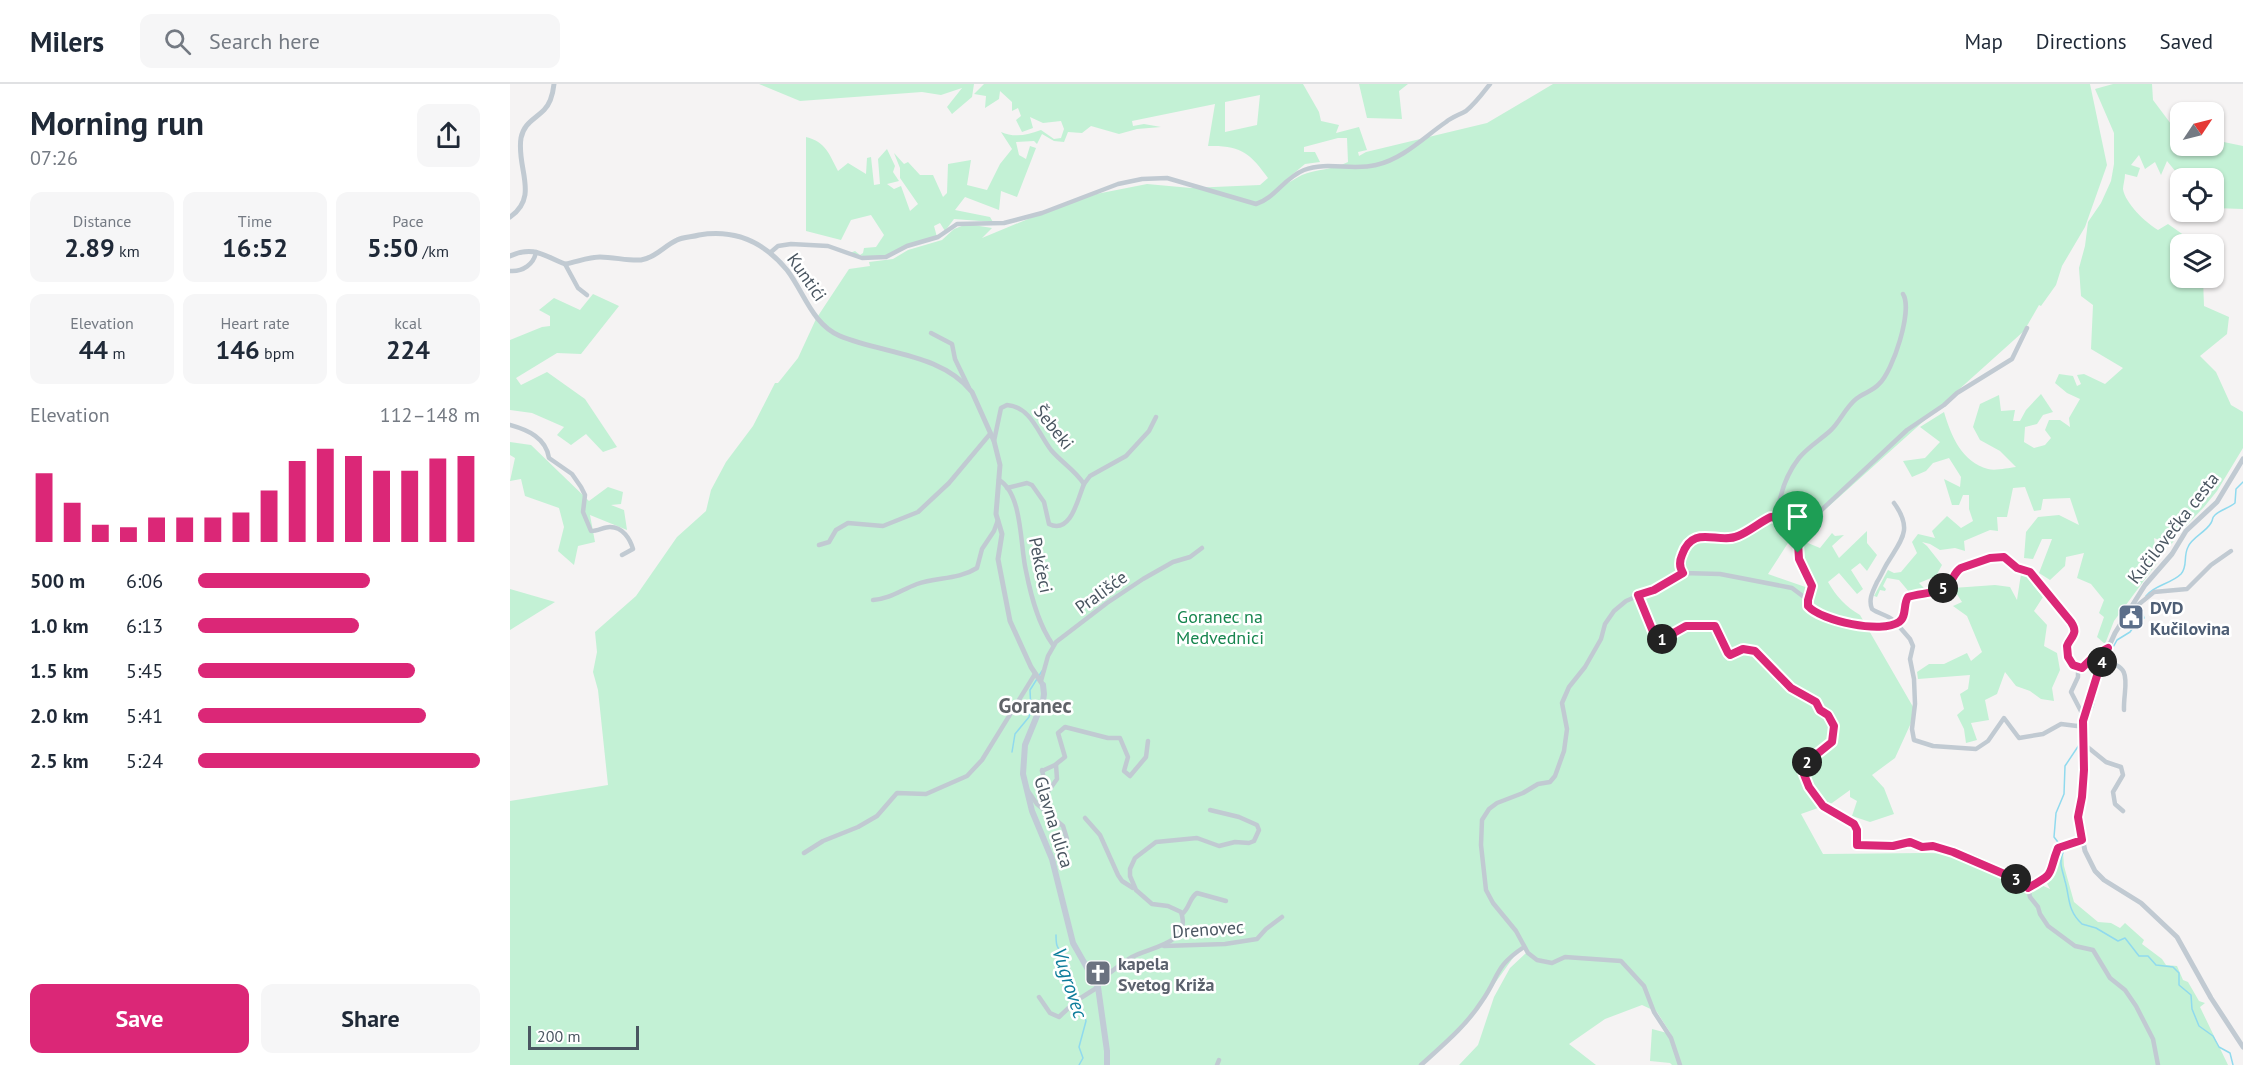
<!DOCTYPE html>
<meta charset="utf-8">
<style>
body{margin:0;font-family:"PT Sans",sans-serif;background:#f6f6f7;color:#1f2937;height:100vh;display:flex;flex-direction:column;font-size:22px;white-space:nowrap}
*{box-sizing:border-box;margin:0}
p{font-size:20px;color:#747a83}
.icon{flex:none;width:33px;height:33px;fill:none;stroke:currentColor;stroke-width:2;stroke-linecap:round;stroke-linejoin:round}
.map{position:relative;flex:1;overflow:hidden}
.sheet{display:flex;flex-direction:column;background:#fff;width:510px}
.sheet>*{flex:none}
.needle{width:39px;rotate:55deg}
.fabs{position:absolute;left:1660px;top:18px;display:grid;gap:12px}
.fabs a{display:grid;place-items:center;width:54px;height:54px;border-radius:12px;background:#fff;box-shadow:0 2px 4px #0004;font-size:30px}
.scale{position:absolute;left:18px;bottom:15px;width:111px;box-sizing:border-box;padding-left:6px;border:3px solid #4a5661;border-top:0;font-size:16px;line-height:21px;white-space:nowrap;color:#4a5661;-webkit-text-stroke:4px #fff;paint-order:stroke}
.pin{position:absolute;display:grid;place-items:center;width:51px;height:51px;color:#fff;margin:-62px -26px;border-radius:50% 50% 50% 0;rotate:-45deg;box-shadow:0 0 6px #0007}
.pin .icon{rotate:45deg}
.km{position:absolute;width:30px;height:30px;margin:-15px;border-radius:50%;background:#222;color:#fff;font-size:16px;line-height:30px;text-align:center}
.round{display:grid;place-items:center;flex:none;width:63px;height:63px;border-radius:12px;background:#f6f6f7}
.overview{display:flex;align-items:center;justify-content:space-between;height:102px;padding:0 30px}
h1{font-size:33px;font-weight:600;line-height:45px}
.stats{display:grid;grid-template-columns:repeat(3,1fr);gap:9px;height:102px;padding:6px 30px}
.stats div{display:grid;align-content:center;border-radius:12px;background:#f6f6f7;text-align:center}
.stats b{font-size:26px;font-weight:600}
.stats small{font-size:16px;font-weight:400}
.stats p{font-size:16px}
.chart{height:168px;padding:12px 30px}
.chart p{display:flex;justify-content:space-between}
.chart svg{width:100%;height:108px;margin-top:6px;stroke:#db2777;stroke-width:6}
.action{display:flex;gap:12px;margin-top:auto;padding:12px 30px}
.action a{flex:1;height:69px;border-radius:12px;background:#db2777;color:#fff;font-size:24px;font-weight:600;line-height:69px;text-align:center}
.action a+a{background:#f6f6f7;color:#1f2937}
ul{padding:0 30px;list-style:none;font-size:20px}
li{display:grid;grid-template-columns:96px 72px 1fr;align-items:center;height:45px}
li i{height:15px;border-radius:8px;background:#db2777}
header{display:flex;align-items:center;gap:36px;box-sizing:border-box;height:84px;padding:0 30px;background:#fff;border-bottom:2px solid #e0e1e3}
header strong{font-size:28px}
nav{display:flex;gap:33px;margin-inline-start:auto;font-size:21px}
.search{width:420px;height:54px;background:#f6f6f7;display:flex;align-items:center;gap:15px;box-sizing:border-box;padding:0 21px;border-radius:12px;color:#747a83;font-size:22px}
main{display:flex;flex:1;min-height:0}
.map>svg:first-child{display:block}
.green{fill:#c3f1d5;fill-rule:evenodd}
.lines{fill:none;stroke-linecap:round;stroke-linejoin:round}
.stream{stroke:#90daee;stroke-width:1.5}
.minor{stroke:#c1cad2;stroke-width:4.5}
.tertiary{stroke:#c1cad2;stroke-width:5}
.secondary{stroke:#c1cbd6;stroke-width:6}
.route-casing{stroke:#fff;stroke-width:12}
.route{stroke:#db2777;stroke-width:8}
.labels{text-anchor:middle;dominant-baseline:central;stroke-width:5;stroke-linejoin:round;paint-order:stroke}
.street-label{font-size:18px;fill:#4a5661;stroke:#fff}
.service-label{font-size:18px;font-weight:bold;fill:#4e5e75;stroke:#fff;text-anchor:start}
.park-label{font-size:18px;fill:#17864f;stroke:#fff}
.worship-label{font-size:18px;font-weight:bold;fill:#5b616d;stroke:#fff;text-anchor:start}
.water-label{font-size:20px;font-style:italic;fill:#0c7c9b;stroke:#fff}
.quarter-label{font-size:21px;font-weight:bold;fill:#5f6368;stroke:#fff}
</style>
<header>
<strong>Milers</strong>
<div class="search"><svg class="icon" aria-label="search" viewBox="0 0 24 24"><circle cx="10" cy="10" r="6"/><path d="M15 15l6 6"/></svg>Search here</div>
<nav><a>Map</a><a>Directions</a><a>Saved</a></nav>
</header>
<main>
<section class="sheet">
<div class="overview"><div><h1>Morning run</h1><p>07:26</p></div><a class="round"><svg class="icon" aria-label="share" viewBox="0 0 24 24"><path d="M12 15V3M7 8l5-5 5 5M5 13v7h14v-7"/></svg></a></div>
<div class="stats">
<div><p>Distance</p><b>2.89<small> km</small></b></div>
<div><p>Time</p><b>16:52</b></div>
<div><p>Pace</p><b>5:50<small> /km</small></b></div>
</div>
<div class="stats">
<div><p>Elevation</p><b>44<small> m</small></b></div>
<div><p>Heart rate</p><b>146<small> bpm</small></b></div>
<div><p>kcal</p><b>224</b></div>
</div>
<div class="chart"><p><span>Elevation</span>112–148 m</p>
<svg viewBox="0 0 160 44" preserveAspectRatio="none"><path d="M5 44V16M15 44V28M25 44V37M35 44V38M45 44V34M55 44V34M65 44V34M75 44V32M85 44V23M95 44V11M105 44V6M115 44V9M125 44V15M135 44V15M145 44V10M155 44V9"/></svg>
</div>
<ul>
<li><b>500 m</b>6:06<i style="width:61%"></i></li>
<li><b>1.0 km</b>6:13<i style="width:57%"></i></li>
<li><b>1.5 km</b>5:45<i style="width:77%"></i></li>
<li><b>2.0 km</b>5:41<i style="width:81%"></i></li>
<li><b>2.5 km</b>5:24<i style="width:100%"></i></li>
</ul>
<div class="action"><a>Save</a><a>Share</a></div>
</section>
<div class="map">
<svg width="1733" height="981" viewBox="0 0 1733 981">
<rect width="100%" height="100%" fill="#f5f3f3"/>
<g class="green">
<polygon points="249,0 464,0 462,13 442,30 437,23 452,4 431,11 412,8 290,17"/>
<path d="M474,0H793L809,28L811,37L829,41L826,49L849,43L857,66L848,68L849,72L856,68L977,39L1043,0H1580L1597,81L1575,143L1552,182L1546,201L1531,222L1529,221L1514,247L1278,459L1258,490L1304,506C1304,487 1291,479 1293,457L1310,464L1322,449L1325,452L1334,451L1322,462L1329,474L1357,447V459L1367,471L1357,487L1350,479L1341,486L1353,505L1347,510L1329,489L1318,498C1326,512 1336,523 1350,531L1406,628L1385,674L1362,691L1374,704L1384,730L1360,738L1342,732L1347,717L1340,713V706L1322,719L1291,730L1313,770L1415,769L1463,770L1540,805L1535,796L1541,791L1548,767L1555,762L1556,768H1553L1554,782L1564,818L1588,838L1601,839L1610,844L1615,839L1634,856L1632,860L1652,875L1656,881L1667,882L1673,896L1678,898L1689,917L1695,919L1690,923L1718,981H1162L1160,979L1140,977L1142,945L1161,950L1147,928L1132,921L1095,935L1059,960L1086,981H949L968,961L984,913L1000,884L1016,869L1013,860L952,945L909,981H0V717L98,701L88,606L83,588L87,568L85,548L126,512L167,453L196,427L201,406L216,378L243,342L265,299H268L288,274L306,235L339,185L360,182L359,178L383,175L398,166L432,156L444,145L457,140L482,144L472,154L571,113L637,100L681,104L750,101L758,94C740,69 731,61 698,62L705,20L622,37L623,42L634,40L651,43L627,45L609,50L581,42L572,49L558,48L554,58L544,57L532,50L527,60L524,57L506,58L509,71L516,75L520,62L526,64L507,113L491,107L489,126L455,113L445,126L480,133L483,138L444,135L435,147L430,139L424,142L427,153L396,161L376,173L361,174L340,169L345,167L350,171L353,169L354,164L366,163L374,151L361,131L341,136L331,156L296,147V53C316,58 319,70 328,87L338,79L356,90L357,74L361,73L364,101L370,100L368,75L377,65L385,82L383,88L389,97L377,100L384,105L391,102L400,127L408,120L390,94V84L384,69L394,80L398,78L410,91H423L433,113L437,109L438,80L461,76L457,101L477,106L490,80L502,65L491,48C504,54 518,51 531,46L544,55L551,54L554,45L551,37L533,39L520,33L523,44L512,48L506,36L511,32L508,24L502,27V18L490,7L489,15L475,24L476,12L464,10ZM750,11L747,41L715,48V18ZM828,54H837L838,78C823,86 807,85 792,91C784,95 779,100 771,100L795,80L810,78L805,68H794V63Z"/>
<polygon points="849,0 898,0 889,7 892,35 857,34"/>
<path d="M1603,0H1642L1643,16L1664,44L1671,46V62H1704V56L1733,62V125L1704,124V94H1671L1657,77L1651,91L1645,78L1635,85L1629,71L1621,81L1630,84L1627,93L1615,90C1615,95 1613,101 1613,105C1615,119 1636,139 1648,146L1658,140L1678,154L1670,163L1671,194H1693L1694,222L1719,233L1717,250L1690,272L1706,288L1721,321L1733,328V364L1707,407L1694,423L1668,450L1661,461L1644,454L1647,479L1604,537L1595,560L1587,553L1594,533L1589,529L1594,516L1581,500L1567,494L1574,469L1556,473L1555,482L1540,496L1529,489L1542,455H1532L1523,475L1514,474L1516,448L1528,433L1549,431L1569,441L1560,414L1533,415L1531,426L1524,427L1515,403L1503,404L1497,433H1487L1488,447L1480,446L1454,457L1455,467L1445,464L1430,466L1420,460L1412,458L1417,462L1432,481L1426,492L1409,499L1414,504L1400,509L1389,496L1377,494L1373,502L1376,505L1375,507L1370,506L1367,513L1364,512L1378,486L1384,489L1391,488L1407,469L1402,458L1408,450L1425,454L1422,447L1437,432L1451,444L1463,437L1459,425V411H1453L1449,421H1442L1434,395L1450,403L1451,393L1439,374L1423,379L1416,387L1402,393L1393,377L1415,374L1430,358L1410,343L1434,328C1441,352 1452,378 1478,385C1485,387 1498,384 1506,383L1490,367L1470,356L1463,343L1470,320L1489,311L1491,327L1505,326L1503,337H1510L1516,326L1531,310L1543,328L1533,331L1527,340L1515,343L1514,358L1524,364L1535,361L1541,354L1535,346L1539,336H1550L1560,343L1559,334L1570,315L1557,309L1545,299L1549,290L1563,292L1567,302L1571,300L1567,291L1574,290L1595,300L1613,284L1581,265L1583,221L1571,212L1569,184L1575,162L1578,138L1591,119L1601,97L1604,80V49L1585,5Z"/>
<polygon points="83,210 109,222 71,270 47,269 6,294 11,301 37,288 75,315 107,363 93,368 76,350 61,361 47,351 54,343 22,329 0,326 0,256 32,243 40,242 40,232 29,226 44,214 70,226"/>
<polygon points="0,358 21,361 79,417 98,403 113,408 111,420 101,421 114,426 117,446 80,431 85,458 68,462 64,481 48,467 54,443 49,424 15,412 11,395 0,397 5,374 0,371"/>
<polygon points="1511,490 1516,492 1533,513 1524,527 1537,541 1534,562 1547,569 1550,586 1542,604 1544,617 1531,615 1520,607 1506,602 1495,588 1487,610 1475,616 1479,636 1461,639 1467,656 1456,659 1454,645 1447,631 1454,625 1450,610 1458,605 1460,591 1408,595 1407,588 1419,580 1434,580 1457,569 1461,577 1472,568 1457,532 1443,522 1452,518 1443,504 1485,501 1500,503 1507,516"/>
<polygon points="0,505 45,518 0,546"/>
</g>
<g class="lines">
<g class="stream">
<path d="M1636,512C1644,501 1661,500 1671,490C1678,482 1673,473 1678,463C1682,453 1695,449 1701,439C1704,434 1701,435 1705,431C1710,426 1719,424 1725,419L1726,405L1733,398"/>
<polyline points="1596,576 1607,556 1620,548 1627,538 1634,534 1630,522"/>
<polyline points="1577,636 1583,623 1593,583"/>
<path d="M1569,647L1571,658L1555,682L1554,710L1546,729L1544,753L1554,766C1548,779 1552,784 1555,797C1560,814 1557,826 1572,840L1586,844L1608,857L1615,854L1629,872H1638L1646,881L1663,883L1669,889V901L1681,911L1682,925L1689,942L1703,952L1709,963L1720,969L1723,981"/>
<polyline points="502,668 505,650 519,633 521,626 520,606 532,587"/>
<path d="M546,851C546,867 549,862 554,873C561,889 556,897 568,913"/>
<polyline points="569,981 573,974 569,963 576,937 570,917"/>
</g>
<g class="minor">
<path d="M261,168L268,162L281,160L318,162L352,174L376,173L397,162L428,153L447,140L494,139L532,129L608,100L632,95L657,94L746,120C765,114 774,94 794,86C817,77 842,87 866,81C893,75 914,53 936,38C942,33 949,31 956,27C965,20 973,9 980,0"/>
<polyline points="55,180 68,204 77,211"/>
<path d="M0,187C13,188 24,180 26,168"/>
<polyline points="421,249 442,260 445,275 459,304"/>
<path d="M0,341C18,346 36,354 39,374L62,390L71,403L75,411L73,428L81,447C88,447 94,443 100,443C113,443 120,455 123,465L112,471"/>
<path d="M484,357L491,324L497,321C521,323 528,349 541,366C551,378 565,386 574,400L580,392L616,372L639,347L646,333"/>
<path d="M489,396C513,410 510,463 516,487C521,512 528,540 543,561"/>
<path d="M497,404L517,399L522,401L534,418L539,440C561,451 568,414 574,400"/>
<path d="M1384,419C1403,445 1392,455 1378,478C1374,484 1371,492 1367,498C1363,507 1358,515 1362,525C1370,531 1381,531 1387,540C1396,532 1392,521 1399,513C1410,509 1425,510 1436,503C1443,498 1443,489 1451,484L1480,474L1494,473L1507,484L1519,488L1561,538C1569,550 1561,552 1557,562L1558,573L1563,581L1572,583L1585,571L1598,564"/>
<path d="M1267,434C1269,412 1275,392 1289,374C1298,363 1310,356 1320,347C1330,338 1335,324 1346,315C1353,309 1363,307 1369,300C1383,287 1403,226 1393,210"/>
<polyline points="1277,441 1289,460 1289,475 1301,497 1302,505 1298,516"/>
<polyline points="309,461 319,458 326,446 338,439 373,442 408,428 439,399 480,350"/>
<path d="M1173,489C1169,483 1169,478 1172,471C1182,443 1203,457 1224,453C1247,449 1249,422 1277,441L1305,432L1397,346L1434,321L1447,309L1502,275L1517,244"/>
<polyline points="1128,511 1146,555 1153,555 1176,542 1205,542 1218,569 1220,571 1233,565 1245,567 1281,604 1306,618 1310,625 1318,631 1324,643 1322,658 1297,678 1293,688 1299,703 1313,722 1344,739 1347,746 1347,761 1383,762 1400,758 1412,763 1423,762 1443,768 1513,798 1518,804"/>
<path d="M363,516C380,515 391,506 407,500C427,493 448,496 467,484L472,465L484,447L488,436"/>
<polyline points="1620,524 1623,525 1644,508 1677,505 1701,481 1721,467"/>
<path d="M1592,578C1626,580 1613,603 1614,626"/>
<polyline points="1568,584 1568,593 1561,608 1574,633"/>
<polyline points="531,597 538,572 546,558 597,519 633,495 663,478 680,473 692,464"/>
<polyline points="1575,661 1596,678 1611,683 1613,691 1603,708 1605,720 1613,727"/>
<polyline points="532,686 537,709"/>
<polyline points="532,687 545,681 555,673 548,649 555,643 598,654 610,654 618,673 614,687 620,692 636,673 638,657"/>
<polyline points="518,707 527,720 553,742 557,755"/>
<polyline points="531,723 538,716 537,709 547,695 546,681"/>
<polyline points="575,734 590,751 608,791 612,797 623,804"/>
<path d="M1572,756L1548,764C1537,792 1546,788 1518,804L1520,813L1528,823L1530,830L1538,842L1565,862L1583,866L1600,894L1615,906L1626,922L1643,955L1648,981"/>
<polyline points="294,769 313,757 348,743 367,732 387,709 416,710 457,692 472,676 525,590"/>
<path d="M672,830C680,824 679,814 687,809L716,817"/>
<polyline points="654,862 715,860 747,855 756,845 772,833"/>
<path d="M586,897C601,890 608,881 622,873C640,863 682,860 671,828L658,822L642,820L626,806L620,792V785L625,774L646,758L687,754L709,762L725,758L739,759L744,757L749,746L747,741L729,733L700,726"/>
<polyline points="529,913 540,929 549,933 566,917 588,903"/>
<polyline points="707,981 709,976"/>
<path d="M911,981C933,961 956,942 972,917C990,891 984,883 1014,863"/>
<polyline points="1170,981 1161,954 1144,928 1134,902 1111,877 1055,873 1042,879 1027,876 1018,869 1006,847 983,819 976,806 971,761 972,736 979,725 987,719 1013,709 1028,700 1040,698 1045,692 1054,667 1057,645 1052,619 1059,603 1075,583 1091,555 1095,540 1104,527 1116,517 1144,505 1173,489 1210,490 1282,504 1298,516 1301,526 1310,531 1368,544 1387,540 1400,555 1403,562 1400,575 1404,595 1405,620 1402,645 1404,656 1423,662 1466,665 1478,657 1494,634 1509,654 1533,650 1551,640 1567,642 1573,639"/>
</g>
<g class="tertiary">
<path d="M0,133C30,112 6,84 11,54C14,39 24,36 34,26C41,19 43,9 44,0"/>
<path d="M0,172C24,161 34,172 55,180C67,178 78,173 90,173C104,173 118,177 131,176C145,174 154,162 167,156C173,153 182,153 189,151C225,145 254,158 277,186C294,208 302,240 330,252C373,270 431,269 462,308L484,357L490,381L486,430L492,450L488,475L500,537L521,583L533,601"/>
<polyline points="1733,375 1707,418 1676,447 1662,470 1635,501 1605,549 1590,582 1574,633 1574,685 1572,713 1568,733 1575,767 1585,787 1594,796 1631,819 1667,853 1701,914 1733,963"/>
</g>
<polyline class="secondary" points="533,601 534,610 533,617 515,661 513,690 522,727 542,775 563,859 588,903 597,967 597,981"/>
</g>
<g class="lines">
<g class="route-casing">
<path id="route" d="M1261,433L1267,434L1277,441L1288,459L1289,475L1302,502L1298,516V522C1311,537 1372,550 1389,538C1397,533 1393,520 1398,513C1410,509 1425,510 1436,503C1443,498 1443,489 1451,484L1480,474L1494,473L1507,484L1520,488L1561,538C1569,550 1561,552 1557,562L1558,573L1563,581L1572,584L1585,571L1598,564L1590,582L1573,637L1574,686L1572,713L1568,733L1572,756L1548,764C1537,792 1547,788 1518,804L1513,798L1443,768L1423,762L1412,763L1400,758L1383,762L1347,761V746L1344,740L1313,722L1299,703L1293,688L1297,678L1322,658L1324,642L1318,631L1310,626L1306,618L1281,604L1245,567L1233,565L1220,571L1218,569L1205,542H1176L1153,555H1146L1128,511L1144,506L1173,489C1169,483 1169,478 1172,471C1183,439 1208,461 1228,452C1240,447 1250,438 1261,433Z"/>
</g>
<use href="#route" class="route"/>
</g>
<defs>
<g id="civic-square" transform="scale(1.35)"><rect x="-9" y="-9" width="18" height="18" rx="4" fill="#5c6f8a" stroke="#fff"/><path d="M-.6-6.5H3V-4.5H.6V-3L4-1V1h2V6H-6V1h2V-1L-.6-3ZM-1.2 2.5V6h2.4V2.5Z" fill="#fff"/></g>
<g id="church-square" transform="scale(1.35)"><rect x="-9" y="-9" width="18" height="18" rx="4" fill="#6b7280" stroke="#fff"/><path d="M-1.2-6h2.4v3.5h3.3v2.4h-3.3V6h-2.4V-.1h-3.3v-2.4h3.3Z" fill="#fff"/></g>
</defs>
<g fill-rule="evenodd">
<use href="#civic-square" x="1621" y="533"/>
<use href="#church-square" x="588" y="889"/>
</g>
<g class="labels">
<g class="street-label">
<text transform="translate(297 193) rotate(55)">Kuntići</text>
<text transform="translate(544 343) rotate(51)">Šebeki</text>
<text transform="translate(1663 444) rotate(-52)">Kučilovečka cesta</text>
<text transform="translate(531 481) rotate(78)">Pekčeci</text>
<text transform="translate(591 508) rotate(-36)">Prališće</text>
<text transform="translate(544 738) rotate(73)">Glavna ulica</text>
<text transform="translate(698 845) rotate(-4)">Drenovec</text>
</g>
<g class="service-label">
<text x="1640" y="523">DVD<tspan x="1640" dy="21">Kučilovina</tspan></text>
</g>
<g class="park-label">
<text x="710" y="532">Goranec na<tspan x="710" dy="21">Medvednici</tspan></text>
</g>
<g class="worship-label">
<text x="608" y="879">kapela<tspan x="608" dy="21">Svetog Križa</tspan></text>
</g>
<g class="water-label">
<text transform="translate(560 899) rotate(72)">Vugrovec</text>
</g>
<g class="quarter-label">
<text x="525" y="621">Goranec</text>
</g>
</g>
</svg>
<div class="fabs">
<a><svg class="needle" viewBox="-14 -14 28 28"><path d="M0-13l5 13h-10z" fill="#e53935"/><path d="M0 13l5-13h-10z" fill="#747a83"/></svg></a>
<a><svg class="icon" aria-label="locate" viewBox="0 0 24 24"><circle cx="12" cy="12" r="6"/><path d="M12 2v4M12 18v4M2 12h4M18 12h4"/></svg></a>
<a><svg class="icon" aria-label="layers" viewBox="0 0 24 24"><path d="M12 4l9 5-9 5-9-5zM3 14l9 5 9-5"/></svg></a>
</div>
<div class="scale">200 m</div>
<div class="pin" style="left:1288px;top:469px;background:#1e9e55"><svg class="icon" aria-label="arrive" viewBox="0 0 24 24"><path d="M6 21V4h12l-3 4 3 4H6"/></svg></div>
<b class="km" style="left:1152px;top:555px">1</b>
<b class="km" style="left:1297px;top:678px">2</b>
<b class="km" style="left:1506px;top:795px">3</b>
<b class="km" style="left:1592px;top:578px">4</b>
<b class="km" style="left:1433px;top:504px">5</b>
</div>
</main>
